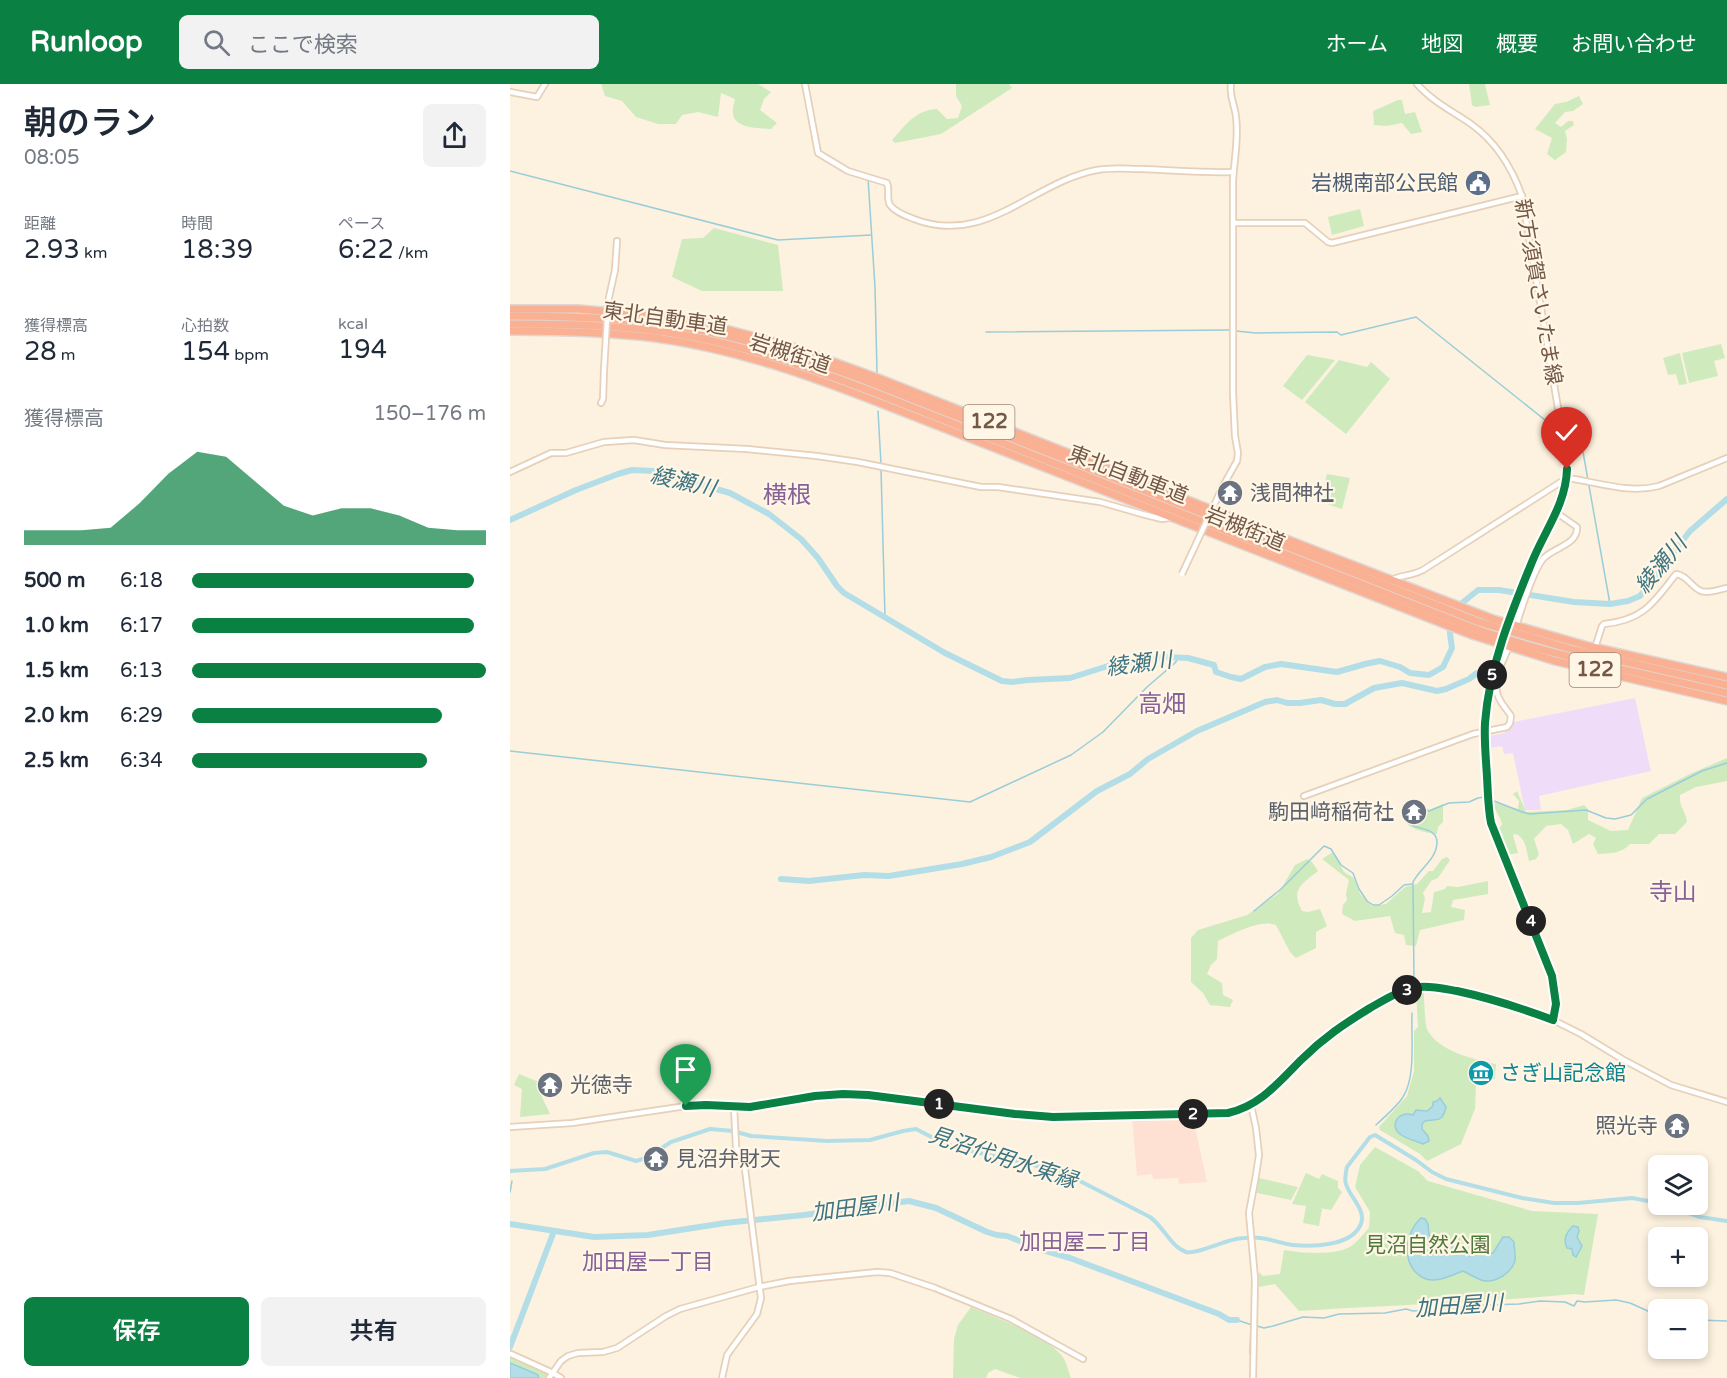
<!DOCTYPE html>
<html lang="ja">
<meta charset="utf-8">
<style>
body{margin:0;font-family:"Varela Round","Noto Sans JP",sans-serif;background:#f2f2f3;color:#1f2937;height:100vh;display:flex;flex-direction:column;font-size:22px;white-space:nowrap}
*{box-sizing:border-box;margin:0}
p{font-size:20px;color:#747a83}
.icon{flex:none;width:33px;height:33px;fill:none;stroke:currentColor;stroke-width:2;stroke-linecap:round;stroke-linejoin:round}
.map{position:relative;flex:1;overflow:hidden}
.sheet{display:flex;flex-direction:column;background:#fff;width:510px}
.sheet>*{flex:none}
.controls{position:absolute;left:1138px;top:1071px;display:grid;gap:12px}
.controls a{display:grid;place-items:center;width:60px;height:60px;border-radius:9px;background:#fff;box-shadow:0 3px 9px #0003;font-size:30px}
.pin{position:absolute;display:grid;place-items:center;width:51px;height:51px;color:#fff;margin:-62px -26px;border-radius:50% 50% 50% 0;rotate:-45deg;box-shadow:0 0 6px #0007}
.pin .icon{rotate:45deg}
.km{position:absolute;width:30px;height:30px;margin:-15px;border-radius:50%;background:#222;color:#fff;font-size:16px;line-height:30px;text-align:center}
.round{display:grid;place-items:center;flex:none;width:63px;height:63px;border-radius:9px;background:#f2f2f3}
.head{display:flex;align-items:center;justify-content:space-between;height:102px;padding:0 24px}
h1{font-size:33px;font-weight:600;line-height:45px}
.stats{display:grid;grid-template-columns:repeat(3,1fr);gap:9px;height:102px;padding:6px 24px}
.stats div{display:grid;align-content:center}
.stats b{font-size:26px;font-weight:600}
.stats small{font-size:16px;font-weight:400}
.stats p{font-size:16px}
.chart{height:168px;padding:12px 24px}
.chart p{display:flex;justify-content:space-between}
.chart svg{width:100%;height:108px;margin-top:6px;fill:#0b8043;opacity:.7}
.action{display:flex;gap:12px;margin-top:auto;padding:12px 24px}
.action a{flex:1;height:69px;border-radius:9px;background:#0b8043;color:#fff;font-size:24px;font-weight:600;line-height:69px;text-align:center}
.action a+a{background:#f2f2f3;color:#1f2937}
ul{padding:0 24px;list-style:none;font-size:20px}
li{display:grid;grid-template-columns:96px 72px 1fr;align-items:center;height:45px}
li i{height:15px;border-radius:8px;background:#0b8043}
header{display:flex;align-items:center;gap:36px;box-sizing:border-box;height:84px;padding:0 30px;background:#0b8043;color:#fff}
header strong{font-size:28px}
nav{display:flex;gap:33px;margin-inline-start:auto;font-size:21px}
.search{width:420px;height:54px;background:#f2f2f3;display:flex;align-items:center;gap:15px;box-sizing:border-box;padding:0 21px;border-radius:9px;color:#747a83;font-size:22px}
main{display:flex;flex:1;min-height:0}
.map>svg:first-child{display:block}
.commercial{fill:#fee1d2}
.education{fill:#efdcf9}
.green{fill:#cfebbe}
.water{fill:#b4dee7;stroke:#99cdd9;stroke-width:1.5}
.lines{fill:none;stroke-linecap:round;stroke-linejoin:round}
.stream{stroke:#99cdd9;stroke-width:1.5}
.canal{stroke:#b4dee7;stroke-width:4}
.river{stroke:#b4dee7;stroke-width:6}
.secondary-casing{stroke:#e6d0b9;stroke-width:8}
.highway-casing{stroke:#ded7d3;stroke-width:10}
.secondary{stroke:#fff;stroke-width:4.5}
.highway{stroke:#fab193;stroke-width:7}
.secondary-bridge-casing{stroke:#e6d0b9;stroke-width:8;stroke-linecap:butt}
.secondary-bridge{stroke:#fff;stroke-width:4.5}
.route-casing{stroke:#fff;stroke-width:12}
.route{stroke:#0b8043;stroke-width:8}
.labels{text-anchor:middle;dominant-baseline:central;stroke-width:4.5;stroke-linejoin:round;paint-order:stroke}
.shield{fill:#fff6e6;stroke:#9e8776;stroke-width:1.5}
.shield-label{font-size:20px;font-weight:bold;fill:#745846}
.service-label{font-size:21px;fill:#4e5e75;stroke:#fff6e6;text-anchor:end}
.street-label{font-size:21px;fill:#745846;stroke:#fff6e6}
.worship-label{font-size:21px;fill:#5b616d;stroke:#fff6e6;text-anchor:start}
.culture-label{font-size:21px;fill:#0d838f;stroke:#fff6e6;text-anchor:start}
.park-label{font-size:21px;fill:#4e7a3e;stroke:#fff6e6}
.water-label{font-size:22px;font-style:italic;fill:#3c7482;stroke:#fff6e6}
.neighbourhood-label{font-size:22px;fill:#876198;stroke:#fff6e6}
.quarter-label{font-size:24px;fill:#876198;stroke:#fff6e6}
</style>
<header>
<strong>Runloop</strong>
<div class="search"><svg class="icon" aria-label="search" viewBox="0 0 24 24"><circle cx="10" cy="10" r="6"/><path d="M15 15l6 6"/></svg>ここで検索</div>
<nav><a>ホーム</a><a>地図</a><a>概要</a><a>お問い合わせ</a></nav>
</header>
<main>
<section class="sheet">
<div class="head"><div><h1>朝のラン</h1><p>08:05</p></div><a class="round"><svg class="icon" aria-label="share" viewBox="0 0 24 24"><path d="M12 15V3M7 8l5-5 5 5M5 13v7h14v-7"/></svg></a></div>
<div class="stats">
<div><p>距離</p><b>2.93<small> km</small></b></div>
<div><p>時間</p><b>18:39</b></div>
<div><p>ペース</p><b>6:22<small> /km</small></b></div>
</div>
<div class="stats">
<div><p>獲得標高</p><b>28<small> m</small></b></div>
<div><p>心拍数</p><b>154<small> bpm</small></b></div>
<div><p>kcal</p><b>194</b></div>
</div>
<div class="chart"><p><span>獲得標高</span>150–176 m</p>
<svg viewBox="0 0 160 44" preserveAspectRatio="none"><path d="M0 44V38L10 38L20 38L30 37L40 27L50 15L60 6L70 8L80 18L90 28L100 32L110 29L120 29L130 32L140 37L150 38L160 38V44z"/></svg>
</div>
<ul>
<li><b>500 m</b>6:18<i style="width:96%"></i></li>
<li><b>1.0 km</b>6:17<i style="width:96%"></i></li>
<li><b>1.5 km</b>6:13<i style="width:100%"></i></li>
<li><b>2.0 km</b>6:29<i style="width:85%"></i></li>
<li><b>2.5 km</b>6:34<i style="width:80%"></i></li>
</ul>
<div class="action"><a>保存</a><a>共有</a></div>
</section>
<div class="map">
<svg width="1217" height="1294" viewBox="0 0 1217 1294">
<rect width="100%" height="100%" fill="#fdf2df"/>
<polygon class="commercial" points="683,1034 697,1098 669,1100 668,1094 643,1095 642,1090 627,1092 622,1035"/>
<polygon class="education" points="1125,614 1141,687 1029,712 1031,726 1015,726 1003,669 994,670 992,662 980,664 979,652 995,649 994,647 999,645 1004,638"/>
<g class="green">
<path d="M91,0H248L261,8L254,15L250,26L267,39L261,45C250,44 225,45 223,30C222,26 224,20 225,15L211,9L208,33L188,28L172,31L166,40H148L126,33L112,17L95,12Z"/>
<path d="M446,0H499L502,4L431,50L385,59L382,56C396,41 405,26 427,25L437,35L448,34L452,22L446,12Z"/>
<polygon points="959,0 975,0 980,21 965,23 962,21"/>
<polygon points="1069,12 1073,20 1063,27 1055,28 1045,39 1051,43 1058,37 1063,37 1064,41 1055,47 1057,55 1056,68 1045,76 1037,70 1042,54 1025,45 1045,20 1056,18"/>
<polygon points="888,16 892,16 895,30 905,28 912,48 901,50 892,39 877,42 864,41 863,27"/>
<polygon points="850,125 854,142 822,151 818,133"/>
<polygon points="204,144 268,161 273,207 192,207 162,193 172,155 193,154"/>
<polygon points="1211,260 1215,274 1204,277 1208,292 1179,299 1172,269"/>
<polygon points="1170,269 1177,300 1169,301 1166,290 1158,291 1153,274"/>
<polygon points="797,271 825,276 792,316 773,302"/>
<polygon points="829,276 857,283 861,278 880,295 836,350 795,318"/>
<polygon points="817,390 840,394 832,425 810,418"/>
<path d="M1217,674V697L1186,703L1170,711C1169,724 1176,727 1177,738L1165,750H1149L1139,760H1120C1111,770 1100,769 1088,770L1083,760L1086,754L1079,750L1063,760L1058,746L1051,740L1036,742L1024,755L1029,770L1026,775L1019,777C1016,766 1016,753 1005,750L1003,751L1008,769L997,771L992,764L989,745L992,740C990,731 985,728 983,718L1008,725L1009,717L1003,710L1007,707L1016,728L1057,726L1074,721L1078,725V736L1101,747L1118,746L1132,714L1182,689Z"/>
<path d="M902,719L919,726L933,720V738L928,743L927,750C917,749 897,745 894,735C893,731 894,728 895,724Z"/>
<polygon points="823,768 834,788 844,794 850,810 862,822 876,820 895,803 907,800 919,787 923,787 932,775 937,773 940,776 928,794 921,797 913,809 915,814 912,829 921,828 924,808 935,805 937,802 948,803 978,797 978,810 943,816 941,823 955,826 954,836 910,846 906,862 896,861 894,851 885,849 880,832 845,837 832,830 833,821 837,816 836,810 839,796 812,775"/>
<path d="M797,775L802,778L808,787C792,800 780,805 792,827L798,828L810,825L817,842L806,848V864L786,874L780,868L766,841C750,835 723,850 708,857L707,875L701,881L697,890L712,899L713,911L723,916L720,923L700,921L693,909L681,898V854L688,846L737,831L768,810L785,781Z"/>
<path d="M913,905C915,915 914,941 918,947C929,967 965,976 986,980L985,995L970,997L966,1001L965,1025L951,1060L917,1077L910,1070L870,1046L869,1043L897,1012L904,987V947L908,943L906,907Z"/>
<polygon points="9,990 29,998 31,1011 40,1030 10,1033 12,1005 4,1001"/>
<path d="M865,1063L908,1087L918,1097L1022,1127L1088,1130L1074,1211L1064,1210C972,1219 881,1221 789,1227L765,1200L749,1203V1188L753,1192L770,1190L774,1166C788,1169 821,1171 835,1165C845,1162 852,1151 859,1144L860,1128L845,1103L850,1081Z"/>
<polygon points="796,1089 809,1095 812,1090 828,1097 828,1104 832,1108 821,1126 809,1124 812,1125 809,1142 793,1139 796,1122 782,1120"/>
<polygon points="749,1094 788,1103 781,1116 747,1109 746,1107"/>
<path d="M461,1223C483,1233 538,1252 552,1272C557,1278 558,1287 561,1294H510L485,1285L478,1289L476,1294H443L444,1255L448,1241Z"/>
<polygon points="0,1272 37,1288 35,1294 0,1294"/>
</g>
<g class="water">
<path d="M930,1014L936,1023C932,1040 927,1034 915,1037L912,1040V1045L918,1052L919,1057L913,1060C906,1057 896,1055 890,1050C878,1040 890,1026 903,1031L906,1026L917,1027L923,1022V1018L927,1017Z"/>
<path d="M911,1134L915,1135L918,1140L919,1151L927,1158L940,1161L950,1168L959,1172L983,1169L993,1153H999L1004,1158C1004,1164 1006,1172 1005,1177C1001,1189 987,1198 975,1197C968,1196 960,1190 953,1187C942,1191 927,1199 916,1195C890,1185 894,1149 911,1134Z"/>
<path d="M1063,1142L1068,1143L1069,1147L1067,1153L1072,1162L1066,1173L1063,1171L1062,1165L1057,1164C1053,1155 1056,1149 1063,1142Z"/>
<polygon points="0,1279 24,1289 28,1291 29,1294 0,1294"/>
</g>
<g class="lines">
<g class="stream">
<polyline points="0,87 268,156 361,151"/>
<polyline points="358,94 365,203 367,289"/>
<polyline points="726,247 746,249 827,248 831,251 906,233 1050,348"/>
<polyline points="476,248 721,246"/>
<polyline points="368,327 371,380"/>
<polyline points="1056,353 1073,368 1100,520"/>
<polyline points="371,385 375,533"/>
<polyline points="0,667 460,718 561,671 593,648 637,603 665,579 669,573"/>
<polyline points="744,827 771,805 814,762 821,765 831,781 843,789 849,805 857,817 863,821 869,821 882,812 894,801 902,800"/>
<path d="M904,899L903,798C910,784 926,776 927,759C928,736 884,752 897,723L903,720L919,727L939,719L959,718L968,714L974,713L1012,728L1020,730L1076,726L1096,734L1105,735L1121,731L1137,715L1192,687L1217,679"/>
<path d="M866,1041C875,1032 886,1024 893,1013C906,993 901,954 902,929"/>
<polyline points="0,1108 2,1097"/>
<polyline points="727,1236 742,1241"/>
<polyline points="1188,1236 1217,1237"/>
<polyline points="747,1242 754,1244 763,1242 793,1233 814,1234 829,1230 875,1229 896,1225 903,1227 917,1226 977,1221 1009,1220 1030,1217 1055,1218 1064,1222 1067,1217 1075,1218 1106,1216 1120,1219 1149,1232"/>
<polyline points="740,1269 741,1241"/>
<polyline points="740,1294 740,1289"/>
</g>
<g class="canal">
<path d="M0,1087L35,1085L84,1069L97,1068L126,1077L136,1074L161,1058L200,1045L223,1047L241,1052L317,1057L360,1056L393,1047L406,1045L435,1060L469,1069L521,1080L564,1094L640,1133C653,1142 661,1163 676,1168C688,1171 717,1154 734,1154C742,1153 749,1153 757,1155C766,1157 774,1160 783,1161C803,1163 840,1162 850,1142C858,1127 840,1114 836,1100C834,1095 836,1088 837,1083L860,1053L865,1051L906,1076L922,1088L936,1095L1012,1114L1044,1119H1068L1122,1114L1149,1119"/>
<polyline points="1154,1120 1190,1133 1217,1137"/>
</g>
<g class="river">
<polyline points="0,436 66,406 108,390 122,386 144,387 220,409 259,430 291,455 300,465 308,474 327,502 334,509 435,569 492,597 502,598 518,596 560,594 598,582 654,573 678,574 704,581 706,588 721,593 731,595 755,583 771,580 827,588 855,580 870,577 890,583 900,589 919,591 933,583 942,564 940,550 940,537 952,519 968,506 989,506 1064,518 1100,520 1118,517 1130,512 1180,447 1217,415"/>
<polyline points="271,795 299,797 354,791 379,792 452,780 481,773 520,758 587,707 620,690 638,675 687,647 755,618 767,616 777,619 790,619 811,616 825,620 835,620 864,604 892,599 927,607 936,605 959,595 967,589 980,585"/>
<polyline points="0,1140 84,1153 138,1151 215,1139 294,1131 399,1117 426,1124 477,1148 487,1151 497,1152 533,1166 560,1174 709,1230 719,1236 727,1236"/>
<polyline points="0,1263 44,1147"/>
</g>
<g class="secondary-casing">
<g id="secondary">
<path d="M295,0L308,69L338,87L377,99C380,106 376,115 380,121C385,128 396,132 404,135C476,163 522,98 587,86C602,83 617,85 632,85C662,86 693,89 723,88"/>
<path d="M721,0C719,14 725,21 726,33C729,55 724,76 723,97V309L725,352L728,369L727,377"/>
<path d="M907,0C922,17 942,27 961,40C985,57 1002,84 1012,112L1057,377C1058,404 1049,425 1037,448"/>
<polyline points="0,8 27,13 35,0"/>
<polyline points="723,139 795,139 818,158 822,159 1012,112"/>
<polyline points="105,186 107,157"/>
<polyline points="91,319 93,315 94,286"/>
<polyline points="0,388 41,369 56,369 94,358 124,356 155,361 237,365 307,372 348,378 471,403 488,403 590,418 632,430 652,435 659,434"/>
<path d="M881,496C891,491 902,492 913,486L1057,394C1088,398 1118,410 1149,402L1217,374"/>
<path d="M1006,542C1011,527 1024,482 1035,473C1046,463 1068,460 1067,443L1047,429"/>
<path d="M1085,564L1092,542L1094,540C1134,536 1143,519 1166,490C1177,491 1181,503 1191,507C1198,510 1210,505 1217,504"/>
<polyline points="978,618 975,637 975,668 980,730 986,753 1042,893 1046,920 1043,936"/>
<path d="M794,712L963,650L997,643L1000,639L1001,632C998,627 993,622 990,616C980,599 992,579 999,563"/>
<polyline points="741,1021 746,1044 749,1071 746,1091 739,1129 745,1195 743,1294"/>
<polyline points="0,1043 62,1039 176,1022 196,1021 240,1023 305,1012 333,1010 358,1011 505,1030 543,1033 718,1029 741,1021 754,1012 805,962 831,941 886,910 901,905 915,903 928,904 980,914 1043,936 1071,950 1112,975 1161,1001 1217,1018"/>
<polyline points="1,1270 43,1289 51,1294"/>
<polyline points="39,1294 51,1277 58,1272 68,1269 93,1268 107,1264 156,1232 170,1225 249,1203 279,1197 367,1188 380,1189 425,1204 501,1235 573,1275"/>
<polyline points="212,1294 217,1271 247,1230 251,1214 235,1085 226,1063 224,1023"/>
</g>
</g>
<g class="highway-casing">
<g id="highway">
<polyline points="0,225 68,225 151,232 196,240 280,262 368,294 822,473 983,535 1078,562 1217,593"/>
<path d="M0,232C82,232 157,236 237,257C277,267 316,282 354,296L969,538L1064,566L1217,601"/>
<path d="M0,240C60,240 120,241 179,252C243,264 303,285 363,308L963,544C1045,573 1132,589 1217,609"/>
<path d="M0,247C49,247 98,248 146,254C226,265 301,292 375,321L962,551L1045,577L1217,617"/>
</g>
</g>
<use href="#secondary" class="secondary"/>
<use href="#highway" class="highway"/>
<g class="secondary-bridge-casing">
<g id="secondary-bridge">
<polyline points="94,286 98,218 105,186"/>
<polyline points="672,490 713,402 727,377"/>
<path d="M978,618C983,584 994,553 1006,521C1015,496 1024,472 1037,448"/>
</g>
</g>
<use href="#secondary-bridge" class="secondary-bridge"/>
</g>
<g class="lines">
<g class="route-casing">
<path id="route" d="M176,1022L196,1021L240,1023L305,1012L333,1010L358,1011L505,1030L543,1033L718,1029C750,1022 769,998 791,976C813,954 834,940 860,924C876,915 891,905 910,903C922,902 935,905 947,907C980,914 1011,924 1043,936L1046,920L1042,892L981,739C978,724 978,709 977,693C976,675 974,657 975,639C979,583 1001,529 1022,478C1035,446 1056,420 1057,385"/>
</g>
<use href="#route" class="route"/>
</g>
<defs>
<g id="civic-disc" transform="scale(1.35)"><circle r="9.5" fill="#5c6f8a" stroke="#fff6e6"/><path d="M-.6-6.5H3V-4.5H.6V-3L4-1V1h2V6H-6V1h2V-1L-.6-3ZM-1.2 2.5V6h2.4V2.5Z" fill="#fff"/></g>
<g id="temple-disc" transform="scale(1.35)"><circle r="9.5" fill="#6b7280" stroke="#fff6e6"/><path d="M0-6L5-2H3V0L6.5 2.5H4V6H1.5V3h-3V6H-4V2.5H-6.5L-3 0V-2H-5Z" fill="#fff"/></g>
<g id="museum-disc" transform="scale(1.35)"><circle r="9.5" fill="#0f9aa8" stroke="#fff6e6"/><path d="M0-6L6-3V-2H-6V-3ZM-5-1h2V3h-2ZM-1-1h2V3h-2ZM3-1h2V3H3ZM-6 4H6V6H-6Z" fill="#fff"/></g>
</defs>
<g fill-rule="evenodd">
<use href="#civic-disc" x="968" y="99"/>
<use href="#temple-disc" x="720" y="409"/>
<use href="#temple-disc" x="904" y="728"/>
<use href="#museum-disc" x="971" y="989"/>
<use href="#temple-disc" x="40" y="1001"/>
<use href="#temple-disc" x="1167" y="1042"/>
<use href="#temple-disc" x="146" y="1075"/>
</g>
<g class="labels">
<g class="shield">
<rect x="453.5" y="321" width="51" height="34" rx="4.5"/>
<rect x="1059.5" y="569" width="51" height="34" rx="4.5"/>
</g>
<g class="shield-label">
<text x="479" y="338">122</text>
<text x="1085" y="586">122</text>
</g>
<g class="service-label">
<text x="948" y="99">岩槻南部公民館</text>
</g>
<g class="street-label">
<text transform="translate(1028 208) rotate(80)">新方須賀さいたま線</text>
<text transform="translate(155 235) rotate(8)">東北自動車道</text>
<text transform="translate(280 270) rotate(18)">岩槻街道</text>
<text transform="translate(618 391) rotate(21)">東北自動車道</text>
<text transform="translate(735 445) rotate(22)">岩槻街道</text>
</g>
<g class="worship-label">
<text x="740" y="409">浅間神社</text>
<text x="884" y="728" text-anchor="end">駒田﨑稲荷社</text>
<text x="60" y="1001">光徳寺</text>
<text x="1148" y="1042" text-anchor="end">照光寺</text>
<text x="166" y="1075">見沼弁財天</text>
</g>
<g class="culture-label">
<text x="990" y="989">さぎ山記念館</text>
</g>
<g class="park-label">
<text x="918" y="1161">見沼自然公園</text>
</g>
<g class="water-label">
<text transform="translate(173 398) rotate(13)">綾瀬川</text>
<text transform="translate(1151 481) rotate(-50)">綾瀬川</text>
<text transform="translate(629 580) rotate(-7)">綾瀬川</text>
<text transform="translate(493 1074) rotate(18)">見沼代用水東縁</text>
<text transform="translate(345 1124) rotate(-7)">加田屋川</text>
<text transform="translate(949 1222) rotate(-4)">加田屋川</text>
</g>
<g class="neighbourhood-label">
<text x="575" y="1158">加田屋二丁目</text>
<text x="138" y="1178">加田屋一丁目</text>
</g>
<g class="quarter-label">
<text x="277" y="411">横根</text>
<text x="652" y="620">高畑</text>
<text x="1163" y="808">寺山</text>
</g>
</g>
</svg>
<div class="controls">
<a><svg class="icon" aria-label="layers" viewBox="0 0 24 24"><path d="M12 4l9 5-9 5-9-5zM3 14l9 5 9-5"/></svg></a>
<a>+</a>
<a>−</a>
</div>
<div class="pin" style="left:176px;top:1022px;background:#1e9e55"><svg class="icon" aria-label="arrive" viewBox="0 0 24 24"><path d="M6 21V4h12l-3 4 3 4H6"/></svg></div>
<div class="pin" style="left:1057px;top:385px;background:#d93025"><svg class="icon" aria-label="check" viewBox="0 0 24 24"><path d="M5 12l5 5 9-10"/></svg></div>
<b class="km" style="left:429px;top:1020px">1</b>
<b class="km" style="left:683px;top:1030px">2</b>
<b class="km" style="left:897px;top:906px">3</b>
<b class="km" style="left:1021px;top:837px">4</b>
<b class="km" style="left:982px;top:591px">5</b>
</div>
</main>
